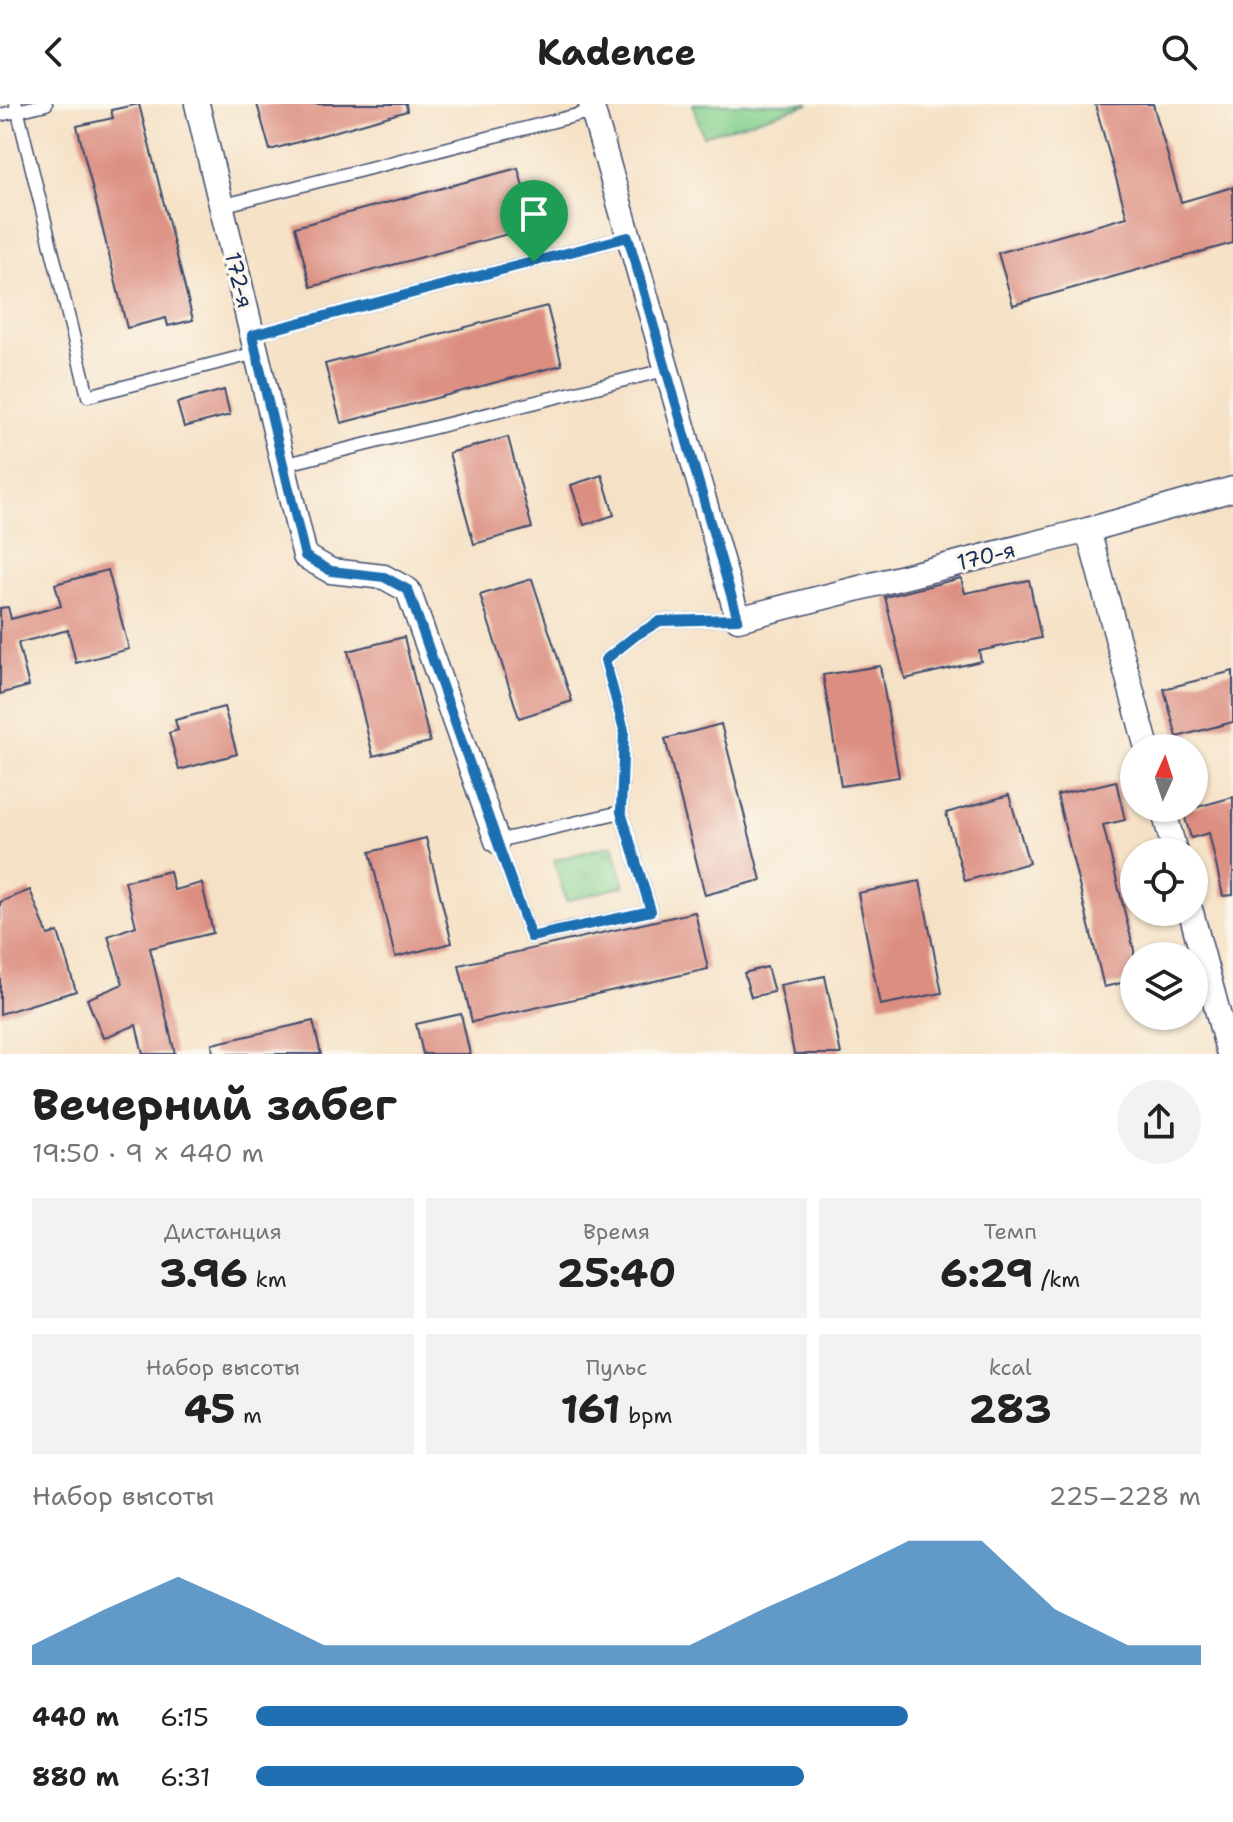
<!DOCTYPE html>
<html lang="ru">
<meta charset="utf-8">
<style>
body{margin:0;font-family:"Shantell Sans",sans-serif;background:#f2f2f2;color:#222;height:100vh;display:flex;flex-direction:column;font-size:30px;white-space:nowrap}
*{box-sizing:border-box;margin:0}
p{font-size:26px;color:#767676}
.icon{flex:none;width:44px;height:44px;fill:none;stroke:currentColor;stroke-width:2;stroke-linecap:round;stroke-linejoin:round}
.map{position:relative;height:950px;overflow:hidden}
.details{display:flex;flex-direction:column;background:#fff;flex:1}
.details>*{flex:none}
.needle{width:52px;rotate:3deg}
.tools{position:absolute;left:1120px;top:630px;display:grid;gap:16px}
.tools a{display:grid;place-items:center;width:88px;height:88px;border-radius:50%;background:#fff;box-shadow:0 2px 6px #0004;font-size:40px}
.pin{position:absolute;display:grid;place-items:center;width:68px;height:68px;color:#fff;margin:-82px -34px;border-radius:50% 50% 50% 0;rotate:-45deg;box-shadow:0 0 8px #0007}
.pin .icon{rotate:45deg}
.round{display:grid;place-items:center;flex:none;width:84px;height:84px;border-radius:42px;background:#f2f2f2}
.overview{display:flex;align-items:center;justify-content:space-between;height:136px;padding:0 32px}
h1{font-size:44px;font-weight:700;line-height:60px}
.metrics{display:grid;grid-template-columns:repeat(3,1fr);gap:12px;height:136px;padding:8px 32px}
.metrics div{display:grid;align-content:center;border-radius:0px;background:#f2f2f2;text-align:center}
.metrics b{font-size:40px;font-weight:700}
.metrics small{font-size:22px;font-weight:400}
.metrics p{font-size:22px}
.chart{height:224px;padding:16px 32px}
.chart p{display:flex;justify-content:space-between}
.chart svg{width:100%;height:144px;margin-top:8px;fill:#1f6fb2;opacity:.7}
ul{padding:0 32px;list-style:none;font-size:26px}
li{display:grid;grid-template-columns:128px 96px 1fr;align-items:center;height:60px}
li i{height:20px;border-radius:10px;background:#1f6fb2}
header{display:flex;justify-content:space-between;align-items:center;height:104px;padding:0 32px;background:#fff;font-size:36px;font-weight:700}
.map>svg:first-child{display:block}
.park{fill:url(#park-tufts);stroke:#508076;stroke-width:2}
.pitch{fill:#84d08e;stroke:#508076;stroke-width:2}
.building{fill:#dc8e81}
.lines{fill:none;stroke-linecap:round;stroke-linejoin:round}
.service-casing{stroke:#3c4a6d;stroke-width:15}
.minor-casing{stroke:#3c4a6d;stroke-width:27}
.service{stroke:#fff;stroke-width:12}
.minor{stroke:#fff;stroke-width:24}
.route-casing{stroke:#fff;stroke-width:16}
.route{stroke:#1f6fb2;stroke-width:10}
.labels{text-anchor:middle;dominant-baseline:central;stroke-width:7;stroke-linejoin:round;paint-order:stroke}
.street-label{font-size:22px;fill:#1b2f5e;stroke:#fbf7ec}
</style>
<header><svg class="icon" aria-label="back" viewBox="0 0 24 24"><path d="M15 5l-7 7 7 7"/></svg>Kadence<svg class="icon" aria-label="search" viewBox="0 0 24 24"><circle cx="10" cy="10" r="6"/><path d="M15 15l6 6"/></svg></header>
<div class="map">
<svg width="1233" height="950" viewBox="0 0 1233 950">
<defs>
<pattern id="park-tufts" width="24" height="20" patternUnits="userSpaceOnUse" patternTransform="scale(2)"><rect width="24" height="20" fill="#84d08e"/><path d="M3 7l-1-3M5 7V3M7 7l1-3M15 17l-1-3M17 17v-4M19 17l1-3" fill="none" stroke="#6ba977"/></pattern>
</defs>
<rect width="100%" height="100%" fill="#fbf7ec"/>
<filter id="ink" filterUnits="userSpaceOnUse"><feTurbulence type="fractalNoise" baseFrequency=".0125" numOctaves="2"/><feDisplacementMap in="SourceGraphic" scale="16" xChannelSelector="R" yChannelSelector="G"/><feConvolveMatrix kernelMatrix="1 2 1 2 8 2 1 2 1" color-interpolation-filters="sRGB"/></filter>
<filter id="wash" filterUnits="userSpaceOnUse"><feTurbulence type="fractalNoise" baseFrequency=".006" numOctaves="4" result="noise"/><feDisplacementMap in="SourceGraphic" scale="32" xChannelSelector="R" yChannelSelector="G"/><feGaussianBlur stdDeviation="1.8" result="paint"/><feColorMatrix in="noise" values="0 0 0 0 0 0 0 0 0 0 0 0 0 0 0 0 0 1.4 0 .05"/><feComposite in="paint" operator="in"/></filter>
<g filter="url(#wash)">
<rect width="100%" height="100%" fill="#f5e1c5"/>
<polygon class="park" points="613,741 624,782 566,797 554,756"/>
<polygon class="pitch" points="693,0 809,0 703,32"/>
<g id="blocks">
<g class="building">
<polygon points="139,0 193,216 168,222 166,214 127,224 77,22 113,14 111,6"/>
<polygon points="257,0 406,0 407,7 270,46"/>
<polygon points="1095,0 1153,0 1181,98 1233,83 1233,139 1013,201 998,149 1127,113"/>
<polygon points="518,64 534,123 311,183 295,123"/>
<polygon points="547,202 562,261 341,319 325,260"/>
<polygon points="224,286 230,311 184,323 177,299"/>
<polygon points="508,333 532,424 474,440 449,349"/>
<polygon points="602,371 614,411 584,421 571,381"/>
<polygon points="108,466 129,545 76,559 68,526 18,539 29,582 0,590 0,504 8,503 11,515 61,502 55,480"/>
<polygon points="961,474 965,489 1029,476 1041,534 979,547 981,557 905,575 885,493"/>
<polygon points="532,475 572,597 519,614 480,491"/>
<polygon points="404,533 430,638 373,652 348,547"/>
<polygon points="880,562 899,673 841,682 823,571"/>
<polygon points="1233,567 1233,618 1177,633 1164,585"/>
<polygon points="224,603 237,650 179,666 169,629 178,626 175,616"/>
<polygon points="721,620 761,776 705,791 665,635"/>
<polygon points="1116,677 1125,716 1103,721 1134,846 1134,876 1104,883 1057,691"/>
<polygon points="1009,691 1029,759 965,777 946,709"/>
<polygon points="1233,693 1233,791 1223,792 1209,729 1191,734 1182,704 1194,704"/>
<polygon points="426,734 452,839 395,853 370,748"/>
<polygon points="170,767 174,786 202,779 213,829 150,844 175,950 143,950 136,921 103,934 87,895 123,880 108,832 136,822 125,777"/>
<polygon points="920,777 942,889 880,901 858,789"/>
<polygon points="30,786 48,831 58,828 76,887 0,910 0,798"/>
<polygon points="695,808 708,865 472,918 459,861"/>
<polygon points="767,863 774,888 751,893 744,869"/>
<polygon points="825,872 841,950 794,950 780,881"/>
<polygon points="461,910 470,950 423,950 416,920"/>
<polygon points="313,917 321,950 213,950 212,940"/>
</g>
</g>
</g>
<g filter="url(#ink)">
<use href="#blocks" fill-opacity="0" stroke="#3c4a6d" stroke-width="2"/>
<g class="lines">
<g class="service-casing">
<g id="service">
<polyline points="16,0 88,292 256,249"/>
<polyline points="0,11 46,0"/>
<polyline points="221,102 593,7"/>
<polyline points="252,231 628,133"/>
<polyline points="283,361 665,266"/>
<polyline points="621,708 497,737 531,833 651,807 621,708 624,626 605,556 635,532 660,517 738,515"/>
</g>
</g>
<g class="minor-casing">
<g id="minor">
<polyline points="197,0 305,452 331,467 384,473 408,486 497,737"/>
<polyline points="591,0 738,515 1088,426 1233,385"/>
<polyline points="1088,426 1147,644"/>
<polyline points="1163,704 1175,748"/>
<polyline points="1191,808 1229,950"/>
</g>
</g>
<use href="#service" class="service"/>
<use href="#minor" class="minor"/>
</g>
</g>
<g class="lines" filter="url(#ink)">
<g class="route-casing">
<polygon id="route" points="628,133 738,515 660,517 635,532 605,556 624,626 621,708 651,807 531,833 408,486 384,473 331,467 305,452 252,231"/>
</g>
<use href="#route" class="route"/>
</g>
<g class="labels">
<g class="street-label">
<text transform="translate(239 176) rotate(76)">172-я</text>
<text transform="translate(986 452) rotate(-14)">170-я</text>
</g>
</g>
</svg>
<div class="tools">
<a><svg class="needle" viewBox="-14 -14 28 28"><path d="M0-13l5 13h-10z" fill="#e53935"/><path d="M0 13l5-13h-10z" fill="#767676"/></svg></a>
<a><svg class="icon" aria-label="locate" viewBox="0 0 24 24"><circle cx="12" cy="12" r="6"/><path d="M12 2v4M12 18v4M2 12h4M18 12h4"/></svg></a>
<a><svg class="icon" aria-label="layers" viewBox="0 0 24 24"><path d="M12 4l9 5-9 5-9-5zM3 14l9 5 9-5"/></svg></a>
</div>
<div class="pin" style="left:534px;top:158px;background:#1e9e55"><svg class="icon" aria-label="arrive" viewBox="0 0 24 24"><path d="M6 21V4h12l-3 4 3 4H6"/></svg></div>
</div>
<section class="details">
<div class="overview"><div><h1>Вечерний забег</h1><p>19:50 · 9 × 440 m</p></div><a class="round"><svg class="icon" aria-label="share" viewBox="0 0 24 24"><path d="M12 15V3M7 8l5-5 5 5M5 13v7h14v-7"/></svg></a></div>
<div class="metrics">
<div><p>Дистанция</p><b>3.96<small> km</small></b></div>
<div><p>Время</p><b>25:40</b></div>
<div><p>Темп</p><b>6:29<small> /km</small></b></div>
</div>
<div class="metrics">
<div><p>Набор высоты</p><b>45<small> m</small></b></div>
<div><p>Пульс</p><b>161<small> bpm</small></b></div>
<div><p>kcal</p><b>283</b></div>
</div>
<div class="chart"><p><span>Набор высоты</span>225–228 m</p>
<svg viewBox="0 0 160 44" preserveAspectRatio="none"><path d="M0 44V38L10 27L20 17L30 27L40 38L50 38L60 38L70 38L80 38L90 38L100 27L110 17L120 6L130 6L140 27L150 38L160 38V44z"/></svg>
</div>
<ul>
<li><b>440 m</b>6:15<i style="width:69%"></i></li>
<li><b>880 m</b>6:31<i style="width:58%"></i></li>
</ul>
</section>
